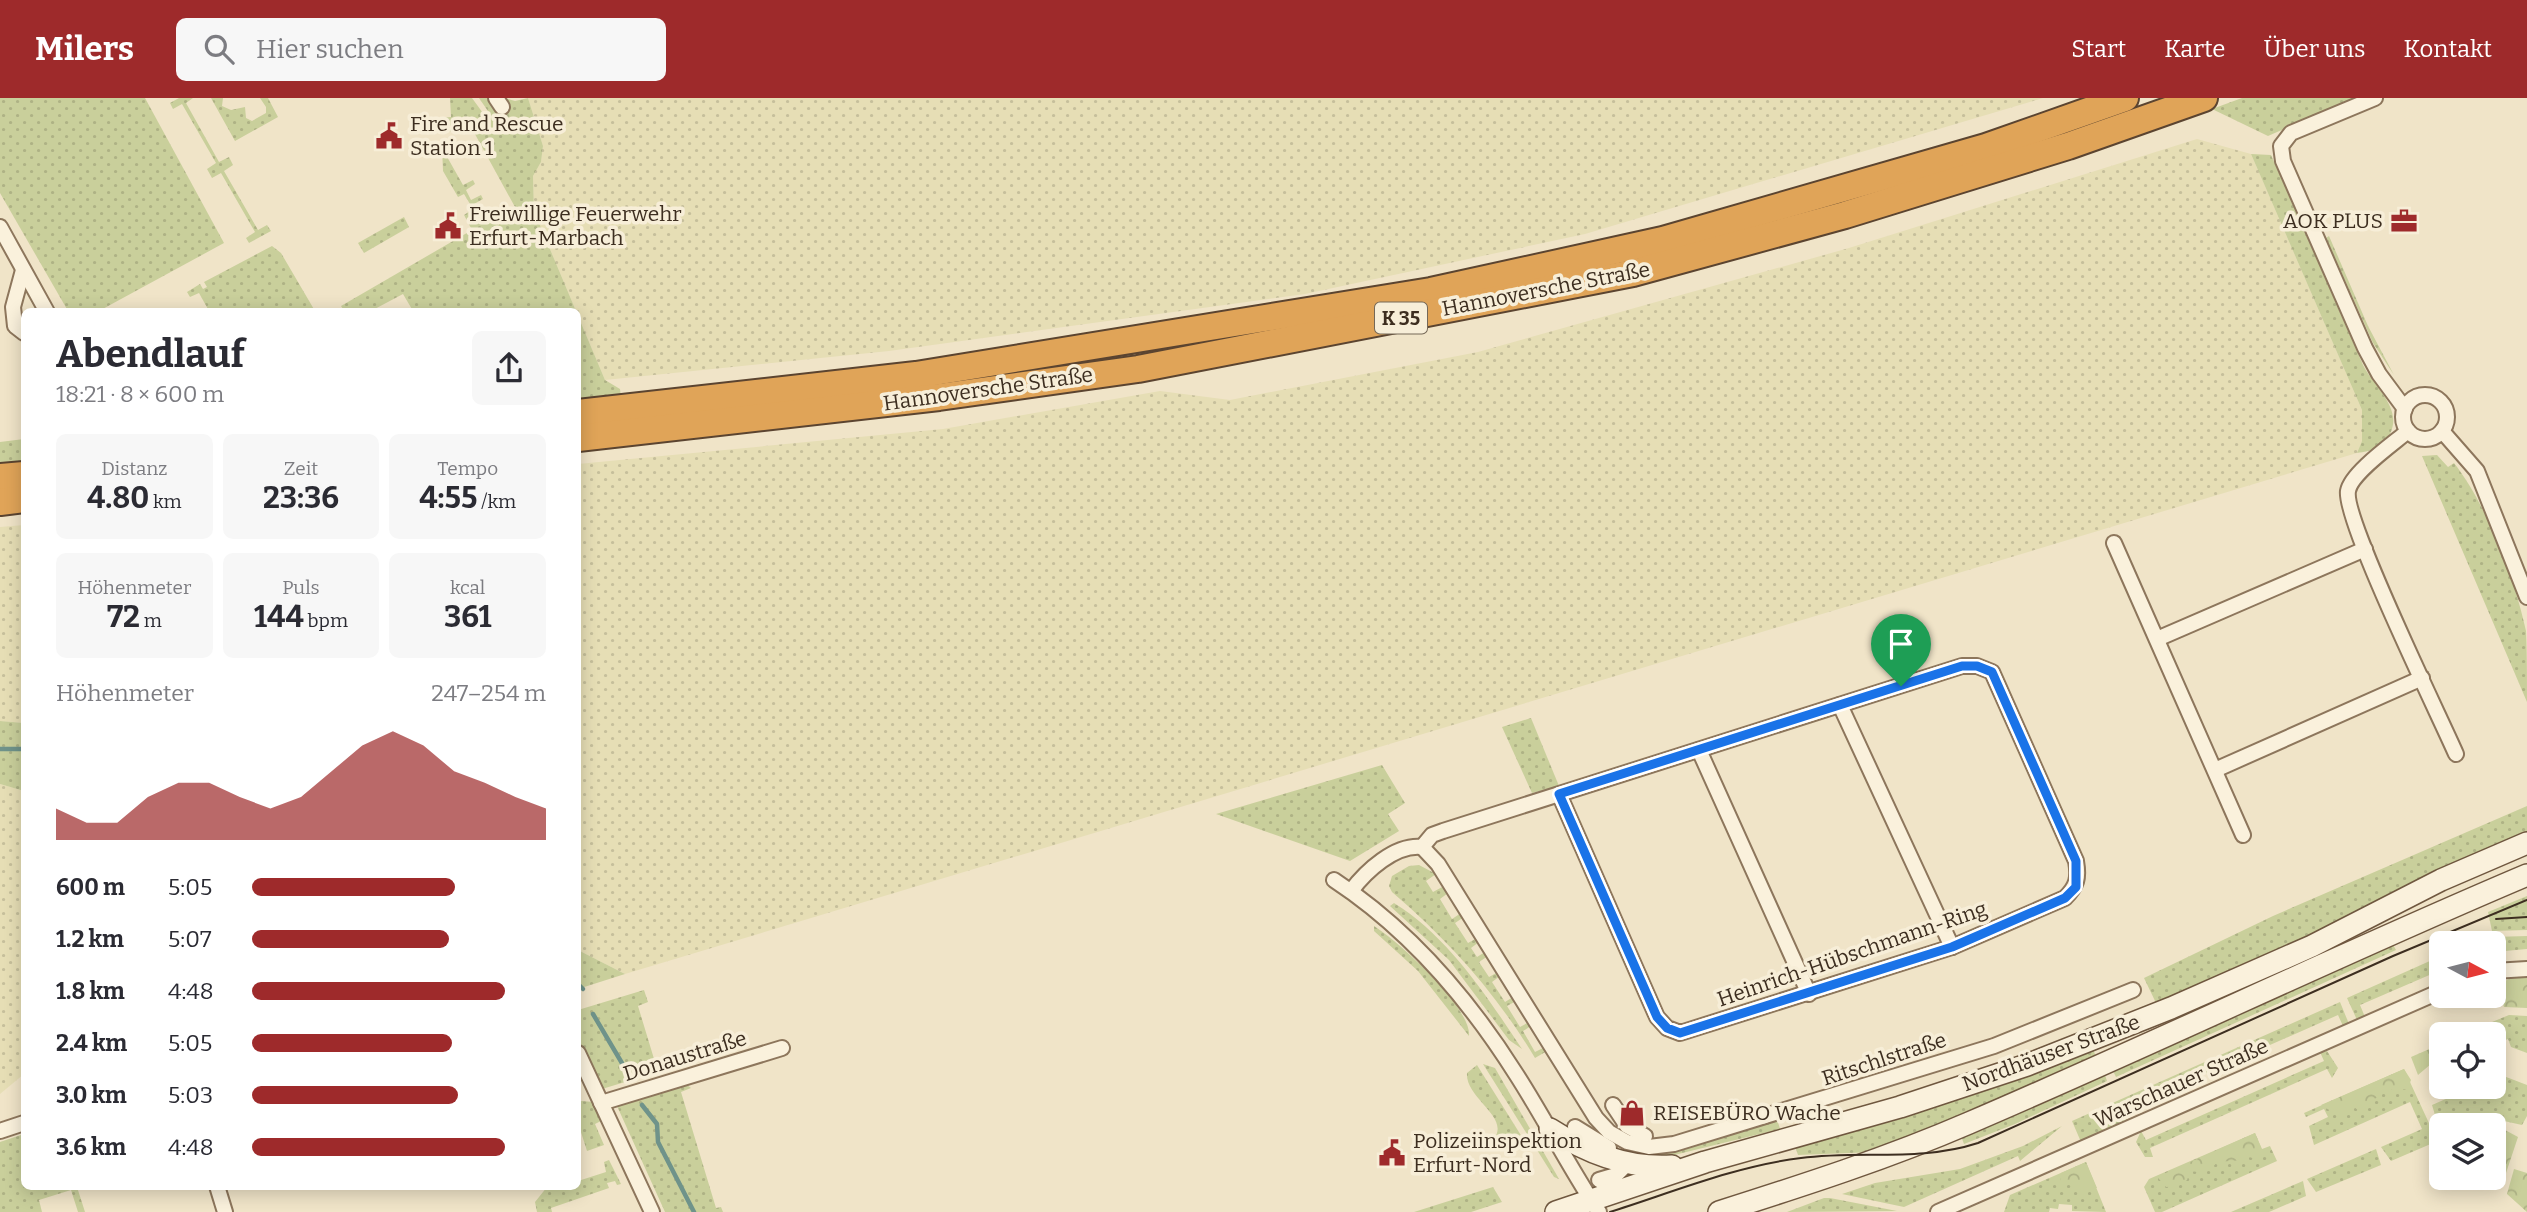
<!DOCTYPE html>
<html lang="de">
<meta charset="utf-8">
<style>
body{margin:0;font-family:Bitter,serif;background:#f7f7f7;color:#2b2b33;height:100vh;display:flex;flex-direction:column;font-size:26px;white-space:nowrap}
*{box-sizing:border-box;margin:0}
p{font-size:23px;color:#7c7c81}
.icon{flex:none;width:38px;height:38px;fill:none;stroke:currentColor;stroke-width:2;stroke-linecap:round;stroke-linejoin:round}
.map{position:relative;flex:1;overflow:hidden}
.sheet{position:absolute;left:21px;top:210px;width:560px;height:882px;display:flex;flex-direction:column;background:#fff;border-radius:10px;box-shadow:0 4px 18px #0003}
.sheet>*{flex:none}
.needle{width:46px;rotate:97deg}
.fabs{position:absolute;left:2429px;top:833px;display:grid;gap:14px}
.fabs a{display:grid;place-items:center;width:77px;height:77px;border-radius:10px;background:#fff;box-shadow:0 4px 18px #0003;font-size:35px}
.pin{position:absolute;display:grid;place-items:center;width:60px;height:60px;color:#fff;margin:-72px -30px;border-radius:50% 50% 50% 0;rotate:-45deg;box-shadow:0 0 7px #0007}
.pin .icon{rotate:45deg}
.round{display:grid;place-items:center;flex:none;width:74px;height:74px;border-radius:10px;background:#f7f7f7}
.head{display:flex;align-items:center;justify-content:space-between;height:119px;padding:0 35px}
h1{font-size:38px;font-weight:700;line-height:52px}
.figures{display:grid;grid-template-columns:repeat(3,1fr);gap:10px;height:119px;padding:7px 35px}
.figures div{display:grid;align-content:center;border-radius:10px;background:#f7f7f7;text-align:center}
.figures b{font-size:30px;font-weight:700}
.figures small{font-size:19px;font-weight:400}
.figures p{font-size:19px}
.chart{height:196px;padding:14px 35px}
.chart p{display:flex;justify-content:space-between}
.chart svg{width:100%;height:126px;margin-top:7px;fill:#9e2a2b;opacity:.7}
ul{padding:0 35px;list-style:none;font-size:23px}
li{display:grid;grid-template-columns:112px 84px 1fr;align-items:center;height:52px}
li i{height:18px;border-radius:9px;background:#9e2a2b}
header{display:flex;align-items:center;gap:42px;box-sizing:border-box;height:98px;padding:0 35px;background:#9e2a2b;color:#fff}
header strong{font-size:33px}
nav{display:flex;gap:38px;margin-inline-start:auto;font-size:24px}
.search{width:490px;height:63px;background:#f7f7f7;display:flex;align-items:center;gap:18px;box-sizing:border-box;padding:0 24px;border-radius:10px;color:#7c7c81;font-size:26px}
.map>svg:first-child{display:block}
.farmland{fill:url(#farmland-dots)}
.green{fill:url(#green-dots)}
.forest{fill:url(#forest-crowns)}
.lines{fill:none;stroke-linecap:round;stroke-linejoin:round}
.stream{stroke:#6f938a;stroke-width:4.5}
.street-casing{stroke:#8d765c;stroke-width:18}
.secondary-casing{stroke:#6f573f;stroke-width:24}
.highway-casing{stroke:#5b4430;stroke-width:30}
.street{stroke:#faf1dc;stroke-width:14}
.secondary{stroke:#faf1dc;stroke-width:21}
.highway{stroke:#e0a458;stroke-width:26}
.tram{stroke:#3d2e20;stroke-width:2}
.route-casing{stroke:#fff;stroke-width:14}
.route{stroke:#1a73e8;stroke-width:9}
.labels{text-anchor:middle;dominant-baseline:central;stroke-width:7;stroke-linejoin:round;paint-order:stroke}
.shield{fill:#f7eed8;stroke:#756857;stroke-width:2}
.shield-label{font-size:19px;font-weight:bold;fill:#3d2e20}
.poi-label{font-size:21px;fill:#3d2e20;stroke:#f7eed8;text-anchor:start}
.street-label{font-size:21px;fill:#3d2e20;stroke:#f7eed8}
</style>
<header>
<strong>Milers</strong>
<div class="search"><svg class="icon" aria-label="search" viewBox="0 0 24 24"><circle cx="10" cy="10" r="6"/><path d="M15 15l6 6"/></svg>Hier suchen</div>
<nav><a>Start</a><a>Karte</a><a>Über uns</a><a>Kontakt</a></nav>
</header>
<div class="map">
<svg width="2527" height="1114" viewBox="0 0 2527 1114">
<defs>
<pattern id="farmland-dots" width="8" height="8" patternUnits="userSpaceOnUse" patternTransform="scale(1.75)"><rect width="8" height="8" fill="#e6deb5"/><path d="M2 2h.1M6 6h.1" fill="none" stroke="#c6bf9b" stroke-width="1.8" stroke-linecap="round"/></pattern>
<pattern id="green-dots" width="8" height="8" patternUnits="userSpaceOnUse" patternTransform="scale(1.75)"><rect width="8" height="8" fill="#c9cf9b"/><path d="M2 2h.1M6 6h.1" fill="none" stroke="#aeb285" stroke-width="1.8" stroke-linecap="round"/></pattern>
<pattern id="forest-crowns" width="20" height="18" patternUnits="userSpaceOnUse" patternTransform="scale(1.75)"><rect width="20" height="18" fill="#c9cf9b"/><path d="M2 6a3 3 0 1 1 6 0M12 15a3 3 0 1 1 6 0" fill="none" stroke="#aeb285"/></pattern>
</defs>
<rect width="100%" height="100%" fill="#f0e4c8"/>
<g class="farmland">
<polygon points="528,0 2043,0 1585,136 1305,196 889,253 605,282 534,113 533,78 541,64 543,48"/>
<polygon points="2197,41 2251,56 2362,312 2362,343 2357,355 625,876 578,852 578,366 943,331 1160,293 1230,302 1478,254 1849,150"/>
<polygon points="24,427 24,625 0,623 0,429"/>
<polygon points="0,686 24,693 24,976 0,996"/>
</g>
<g class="green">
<polygon points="0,0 145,0 224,145 99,213 68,213 0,95"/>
<polygon points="179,0 193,0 186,5 219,64 229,59 233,67 224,73 258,132 267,127 271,133 249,145 246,140 255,134 221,75 212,80 207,71 216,65 182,6 173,11 170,5"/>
<polygon points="211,0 223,0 222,8 231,12 245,9 246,20 252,23 266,15 266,9 260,0 268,0 278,19 235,43"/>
<polygon points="450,0 472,0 488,22 492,19 479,0 487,0 498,15 510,7 505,0 515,3 528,0 543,48 541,64 533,78 534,113 605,282 620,291 621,299 578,304 578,214 413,213 403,196 371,213 344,213 341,208 472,132 464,117 473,111 464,96 458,99 443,73 442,49 453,49 455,52 446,57 463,87 473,82 475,86 466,92 471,102 481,97 483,101 474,106 484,124 493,119 498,127 509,121 506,115 515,109 470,27 457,33 441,34 439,20 451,19"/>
<polygon points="2242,0 2355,0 2268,38 2212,11"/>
<path d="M2251,56L2271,57L2363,267C2374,289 2403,310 2390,336C2383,350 2371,353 2357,355L2362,343V312Z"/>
<polygon points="404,119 409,129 364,155 358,145"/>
<polygon points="2329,138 2368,228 2394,277 2373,245 2326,140"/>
<polygon points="272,148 281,155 315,213 209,213 199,195 190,199 187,194 200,186 203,191 207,189 204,184"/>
<polygon points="24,341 24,367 0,370 0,344"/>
<path d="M2437,357L2448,369L2454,365C2487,407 2515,481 2526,533C2527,555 2527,582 2527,604L2422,358Z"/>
<polygon points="1531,620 1559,688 1532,695 1502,629"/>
<polygon points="0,623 24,625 24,693 0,686"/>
<polygon points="1382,667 1405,705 1388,716 1399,733 1350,763 1216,716"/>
<polygon points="2527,708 2527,737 2157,907 2144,880 2273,818"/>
<path d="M1419,767L1436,776L1426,783L1433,794L1444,788L1448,795L1440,801L1452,821L1461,815L1464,819L1455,825L1468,845L1477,840L1479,844L1471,850L1477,859L1485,854L1488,858L1479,864L1489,879L1498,874L1500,878L1492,884L1505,904L1513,899L1516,903L1507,908L1520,929L1529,924L1531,928L1523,933L1535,954L1545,949L1547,953L1535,960C1496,895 1449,843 1392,794L1389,788L1392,778L1409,768Z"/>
<polygon points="2527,798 2527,832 2492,833 2488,814"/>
<path d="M1394,805C1448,838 1488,900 1522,951L1509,942L1449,862L1390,808Z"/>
<path d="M1374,828C1398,843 1472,910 1469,938L1418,873L1374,833Z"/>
<polygon points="2527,838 2527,851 2494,854 2494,845 2472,845 2493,839"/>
<polygon points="2392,845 2396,852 2116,979 2112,971"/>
<polygon points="578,852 625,876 578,891"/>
<polygon points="2441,858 2441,872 2360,907 2365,919 2357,922 2347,900"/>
<polygon points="644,892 648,904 638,908 658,974 602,991 578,940 578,912"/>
<polygon points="2340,904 2349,926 2343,928 2338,917 2123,1012 2128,1023 2081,1044 2072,1023"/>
<polygon points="2509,917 2527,918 2527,955 2511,949 2508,941 2494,947 2494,936 2463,936"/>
<polygon points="2093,951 2096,959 1875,1054 1798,1057 1794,1045"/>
<polygon points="2327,953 2338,970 2332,980 2327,971 2150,1050 2153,1059 2145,1059 2136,1044 2141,1033 2146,1042 2324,963 2320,954"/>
<polygon points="1483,966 1495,970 1559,1081 1554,1079"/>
<path d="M1477,967L1522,1039L1480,1053C1527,1024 1465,1005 1467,975Z"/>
<polygon points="2404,971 2434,1036 2433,1045 2391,1063 2381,1049 2422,1031 2410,1004 2314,1047 2309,1028 2328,1019 2324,1011 2306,1019 2304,1015"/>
<polygon points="2104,974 2107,983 2015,1026 1964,1046 1961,1038"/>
<polygon points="2501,977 2527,987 2527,1018 2522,1027 2495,1021 2447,1027 2435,1017 2432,1007 2473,989 2494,989 2494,980"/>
<polygon points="686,986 691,990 681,994 716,1110 721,1109 723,1114 665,1114 617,1008"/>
<polygon points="582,1003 593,1004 601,1023 595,1026 604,1047 587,1053 580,1031 578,1032 578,1004"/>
<polygon points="1777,1021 1780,1031 1662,1060 1661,1056"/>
<polygon points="2062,1028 2020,1063 2018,1058 1904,1109 1842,1096 1875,1085 1960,1071 2023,1048"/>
<polygon points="2255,1035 2262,1051 2270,1048 2277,1063 2162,1114 2155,1114 2144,1089 2149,1081"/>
<polygon points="24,1036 24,1088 77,1089 85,1114 78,1114 71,1092 39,1102 42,1114 0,1114 0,1044"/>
<polygon points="2376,1051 2381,1067 2316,1094 2307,1081"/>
<polygon points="609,1062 621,1086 617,1087 615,1083 607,1085 609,1090 551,1110 552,1114 537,1114 535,1104 547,1089 578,1088 578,1083 606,1074 604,1064"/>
<polygon points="2086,1064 2106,1114 2072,1113 2072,1107 2059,1106 2058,1111 2050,1110 2049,1114 2004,1114 2010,1097"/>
<polygon points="2303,1083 2306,1098 2269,1114 2231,1114"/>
<polygon points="1493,1089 1502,1104 1471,1114 1414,1114"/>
<polygon points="1824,1100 1830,1100 1897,1113 1787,1114"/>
</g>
<g class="forest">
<path d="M2527,880V910L2504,909L2498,890C2504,880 2516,878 2527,880Z"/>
<polygon points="2441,946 2441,966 2431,966 2418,977 2411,959"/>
<path d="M2404,971L2411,982L2407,992C2389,986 2375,1001 2359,1013L2353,1008L2339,1018L2321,1007Z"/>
<polygon points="2494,1026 2518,1039 2502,1087 2498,1075 2494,1073 2494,1027 2486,1027"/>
<polygon points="2255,1035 2262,1052 2256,1061 2246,1058 2244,1062 2217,1064 2213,1069 2205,1068 2199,1074 2190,1073 2187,1082 2180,1084 2179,1088 2166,1089 2159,1081 2159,1078"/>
<polygon points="2086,1064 2097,1090 2081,1090 2078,1084 2072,1088 2060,1083 2061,1075"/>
<polygon points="2514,1071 2527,1075 2527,1114 2507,1096"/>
</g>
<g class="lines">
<g class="stream">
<polyline points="0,651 24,651"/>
<polyline points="578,886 583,891"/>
<polyline points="593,916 629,977"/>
<polyline points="642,1007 657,1026 658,1044 694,1114"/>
</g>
<g class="street-casing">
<g id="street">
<polyline points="496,0 502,9"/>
<polyline points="2375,0 2291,35 2281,48 2283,63 2365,250 2379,276 2405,311"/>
<polyline points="0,129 47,214"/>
<polyline points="23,172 13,209 15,228 24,235"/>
<circle cx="2425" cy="319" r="22"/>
<path d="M2408,333C2394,345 2351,375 2348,393C2343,421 2439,617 2456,656"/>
<polyline points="2442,333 2477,373 2527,499"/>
<polyline points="2114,445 2243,737"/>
<polyline points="2157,541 2365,451"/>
<polyline points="1840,607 1952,849"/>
<polyline points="1699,652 1809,896"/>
<polyline points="2215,672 2422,580"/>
<path d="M1422,749L1432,737L1443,733L1962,568H1977L1992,574L2076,763C2079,780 2077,788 2065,800L1952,849L1680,935L1667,930L1657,919L1559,696"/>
<polyline points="1422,749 1438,766 1596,1020 1609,1034 1627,1044 1649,1049 1674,1046 1994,948 2133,892"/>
<path d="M1334,782C1410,832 1468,900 1516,976C1545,1021 1569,1069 1599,1114"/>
<path d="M1351,793C1366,773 1395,746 1422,749"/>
<polyline points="2494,873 2527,871"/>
<polyline points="578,955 652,1114"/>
<polyline points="601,1005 782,950"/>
<polyline points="1613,1007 1627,1028 1645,1038"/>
<polyline points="1575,1029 1609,1050"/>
<polyline points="0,1033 24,1025"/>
<polyline points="1599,1082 1616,1077 1623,1070"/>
<polyline points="217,1088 225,1114"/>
<polyline points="1938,1114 2441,893"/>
</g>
</g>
<g class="secondary-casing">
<g id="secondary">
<path d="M1550,1031C1587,1055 1627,1071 1672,1068"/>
<polyline points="1556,1114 1705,1064 1900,1009 2027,967 2171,910 2312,848 2441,782 2527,745"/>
<path d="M1719,1114C1804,1087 1888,1060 1969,1025C2156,945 2340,856 2527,777"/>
</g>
</g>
<g class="highway-casing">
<g id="highway">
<polyline points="578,315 916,277 1431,193 1663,142 1986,49 2125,0"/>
<polyline points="578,340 939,299 1138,271 1633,175 1845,117 2068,48 2204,0"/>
<polyline points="0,379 24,377"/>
<polyline points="0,404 24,401"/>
</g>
</g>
<use href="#street" class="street"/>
<use href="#secondary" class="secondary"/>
<use href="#highway" class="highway"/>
<g class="tram">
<polyline points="2496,821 2527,819"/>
<path d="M1610,1114C1673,1094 1736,1068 1801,1060C1860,1052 1920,1064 1978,1045L2393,858L2527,802"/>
</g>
</g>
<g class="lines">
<g class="route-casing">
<polygon id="route" points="1962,568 1977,568 1992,574 2076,763 2076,789 2065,800 1952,849 1680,935 1667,930 1657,919 1559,696"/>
</g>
<use href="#route" class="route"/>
</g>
<defs>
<g id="civic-bare" transform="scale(2.1)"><path d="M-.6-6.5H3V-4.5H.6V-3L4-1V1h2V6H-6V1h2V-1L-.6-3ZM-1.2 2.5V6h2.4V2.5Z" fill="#9e2a2b" stroke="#f7eed8" stroke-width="2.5" paint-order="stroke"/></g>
<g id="office-bare" transform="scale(2.1)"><path d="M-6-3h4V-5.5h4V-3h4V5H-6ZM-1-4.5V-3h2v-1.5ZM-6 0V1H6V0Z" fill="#9e2a2b" stroke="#f7eed8" stroke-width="2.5" paint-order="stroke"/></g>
<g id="shop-bare" transform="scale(2.1)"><path d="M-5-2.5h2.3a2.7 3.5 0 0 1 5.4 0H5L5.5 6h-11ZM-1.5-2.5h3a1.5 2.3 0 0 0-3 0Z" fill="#9e2a2b" stroke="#f7eed8" stroke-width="2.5" paint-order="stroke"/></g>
</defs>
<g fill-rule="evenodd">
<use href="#civic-bare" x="389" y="38"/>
<use href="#office-bare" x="2404" y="123"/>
<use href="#civic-bare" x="448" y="128"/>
<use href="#shop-bare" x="1632" y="1015"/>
<use href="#civic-bare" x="1392" y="1055"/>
</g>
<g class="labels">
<rect class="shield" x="1375" y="204.5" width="52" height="31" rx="5"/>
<g class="shield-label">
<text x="1401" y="220">K 35</text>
</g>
<g class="poi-label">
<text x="410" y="26">Fire and Rescue<tspan x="410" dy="24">Station 1</tspan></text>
<text x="469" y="116">Freiwillige Feuerwehr<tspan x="469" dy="24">Erfurt-Marbach</tspan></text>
<text x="2383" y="123" text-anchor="end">AOK PLUS</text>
<text x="1653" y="1015">REISEBÜRO Wache</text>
<text x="1413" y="1043">Polizeiinspektion<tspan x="1413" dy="24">Erfurt-Nord</tspan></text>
</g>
<g class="street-label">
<text transform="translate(1546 191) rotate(-11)">Hannoversche Straße</text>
<text transform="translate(988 291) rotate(-8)">Hannoversche Straße</text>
<text transform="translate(1852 856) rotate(-19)">Heinrich-Hübschmann-Ring</text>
<text transform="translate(2051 955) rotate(-20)">Nordhäuser Straße</text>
<text transform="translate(685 958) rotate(-17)">Donaustraße</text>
<text transform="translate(1884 961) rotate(-18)">Ritschlstraße</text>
<text transform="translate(2181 985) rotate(-24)">Warschauer Straße</text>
</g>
</g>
</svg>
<div class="fabs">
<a><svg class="needle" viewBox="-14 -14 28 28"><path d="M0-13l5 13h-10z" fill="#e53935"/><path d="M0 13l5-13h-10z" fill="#7c7c81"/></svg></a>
<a><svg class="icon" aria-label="locate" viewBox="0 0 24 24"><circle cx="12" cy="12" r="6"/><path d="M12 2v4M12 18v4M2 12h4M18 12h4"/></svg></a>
<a><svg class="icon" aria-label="layers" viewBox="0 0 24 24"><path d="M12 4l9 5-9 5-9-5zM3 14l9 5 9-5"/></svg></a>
</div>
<div class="pin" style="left:1901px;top:588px;background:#1e9e55"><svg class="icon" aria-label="arrive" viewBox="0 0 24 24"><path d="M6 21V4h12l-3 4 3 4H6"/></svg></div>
<section class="sheet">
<div class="head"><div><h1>Abendlauf</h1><p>18:21 · 8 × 600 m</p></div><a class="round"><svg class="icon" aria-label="share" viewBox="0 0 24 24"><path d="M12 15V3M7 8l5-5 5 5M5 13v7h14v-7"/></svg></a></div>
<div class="figures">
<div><p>Distanz</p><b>4.80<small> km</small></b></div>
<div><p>Zeit</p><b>23:36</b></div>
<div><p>Tempo</p><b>4:55<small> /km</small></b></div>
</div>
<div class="figures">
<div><p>Höhenmeter</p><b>72<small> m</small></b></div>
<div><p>Puls</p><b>144<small> bpm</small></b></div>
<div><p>kcal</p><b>361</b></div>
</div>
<div class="chart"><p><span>Höhenmeter</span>247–254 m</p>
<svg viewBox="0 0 160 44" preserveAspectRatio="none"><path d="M0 44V33L10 38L20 38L30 29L40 24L50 24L60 29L70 33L80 29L90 20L100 11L110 6L120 11L130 20L140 24L150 29L160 33V44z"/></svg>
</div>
<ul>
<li><b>600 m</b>5:05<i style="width:69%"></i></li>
<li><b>1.2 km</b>5:07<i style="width:67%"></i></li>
<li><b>1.8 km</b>4:48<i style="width:86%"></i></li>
<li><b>2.4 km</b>5:05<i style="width:68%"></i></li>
<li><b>3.0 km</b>5:03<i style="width:70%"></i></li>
<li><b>3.6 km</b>4:48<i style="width:86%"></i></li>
</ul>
</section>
</div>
